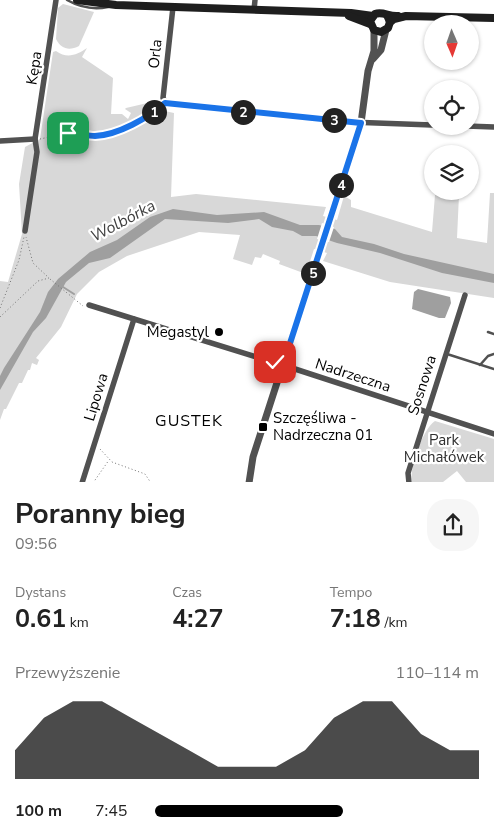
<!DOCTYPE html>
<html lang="pl">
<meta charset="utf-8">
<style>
body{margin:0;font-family:"Nunito Sans",sans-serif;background:#f6f6f6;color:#222;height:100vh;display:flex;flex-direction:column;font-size:19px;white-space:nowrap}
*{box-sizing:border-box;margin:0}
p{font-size:16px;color:#767676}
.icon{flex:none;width:28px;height:28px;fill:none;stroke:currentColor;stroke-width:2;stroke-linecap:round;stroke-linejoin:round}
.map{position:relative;height:482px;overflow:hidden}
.side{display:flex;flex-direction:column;background:#fff;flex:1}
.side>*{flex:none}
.needle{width:32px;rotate:178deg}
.fabs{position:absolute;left:424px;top:15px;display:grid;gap:10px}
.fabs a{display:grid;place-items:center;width:55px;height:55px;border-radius:50%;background:#fff;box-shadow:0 1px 4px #0004;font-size:25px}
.pin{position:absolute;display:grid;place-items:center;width:42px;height:42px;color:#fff;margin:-21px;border-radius:10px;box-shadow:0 2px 8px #0006}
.km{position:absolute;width:25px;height:25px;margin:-12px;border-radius:50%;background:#222;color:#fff;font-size:14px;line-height:25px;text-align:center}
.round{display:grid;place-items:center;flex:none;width:52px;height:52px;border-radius:20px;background:#f6f6f6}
.headline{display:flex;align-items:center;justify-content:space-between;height:85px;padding:0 15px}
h1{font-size:28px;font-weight:700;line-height:38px}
.figures{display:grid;grid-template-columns:repeat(3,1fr);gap:8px;height:85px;padding:5px 15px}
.figures div{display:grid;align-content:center}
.figures b{font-size:25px;font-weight:700}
.figures small{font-size:14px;font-weight:400}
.figures p{font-size:14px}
.chart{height:140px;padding:10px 15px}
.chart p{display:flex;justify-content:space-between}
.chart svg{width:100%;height:90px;margin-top:5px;fill:#000;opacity:.7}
ul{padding:0 15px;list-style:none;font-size:16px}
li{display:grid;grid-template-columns:80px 60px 1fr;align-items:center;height:38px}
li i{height:12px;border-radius:6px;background:#000}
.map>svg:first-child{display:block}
.green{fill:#d8d8d8}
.water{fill:#9f9f9f}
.pier{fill:#fff}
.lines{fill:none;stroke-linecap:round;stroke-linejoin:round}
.stream{stroke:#9f9f9f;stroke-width:2}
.path{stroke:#737373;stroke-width:1;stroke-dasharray:1 2.5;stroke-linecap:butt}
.service{stroke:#515151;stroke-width:2.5}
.minor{stroke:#515151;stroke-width:5.5}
.tertiary{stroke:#515151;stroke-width:7}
.secondary{stroke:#1e1e1e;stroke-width:8}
.route-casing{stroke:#fff;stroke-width:10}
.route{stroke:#1a73e8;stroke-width:6}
.poi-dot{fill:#000;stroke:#fff;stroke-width:2}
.labels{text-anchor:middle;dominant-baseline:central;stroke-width:4.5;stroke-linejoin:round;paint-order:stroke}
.street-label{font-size:15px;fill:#000;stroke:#fff}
.poi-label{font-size:15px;fill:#000;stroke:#fff;text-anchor:end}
.park-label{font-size:15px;fill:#2f2f2f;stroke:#fff}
.water-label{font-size:16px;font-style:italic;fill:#404040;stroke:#fff}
.neighbourhood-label{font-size:16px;letter-spacing:1px;fill:#000;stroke:#fff}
</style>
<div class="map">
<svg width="494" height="483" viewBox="0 0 494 483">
<rect width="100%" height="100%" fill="#fff"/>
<g class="green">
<path d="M63,4L94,12L79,46C69,51 61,49 56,39L58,8Z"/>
<path d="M87,48L82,57L113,78L111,114H122L128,119L131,113L125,109L126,108L156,101L160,110L174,113L171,197L196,194L326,207L323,216L337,220L344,196L351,200V207L432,232L435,195H459L457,238L487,243L490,193H494V298L390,282L323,261L327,253L314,249L306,274L279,264L280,261L263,254L261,258L255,257L252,265L233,259L240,235L199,232L127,256L99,272L77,294L61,327L36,358L39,360L37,365L32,363L30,370H28L22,383H19L6,409H4L0,420V281L8,282L22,234L19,184L25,147L40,139L53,52L56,51C67,59 77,55 87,48Z"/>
<path d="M435,421L494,439V482H466L457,471L443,482H412C409,467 423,429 435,421Z"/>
</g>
<g class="water">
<polygon points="173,209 217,215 264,212 300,225 319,225 335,229 342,237 374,244 404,254 494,274 494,283 442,273 380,253 337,243 316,236 302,236 293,231 272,227 259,219 228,223 165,219 110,258 89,263 66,282 46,318 33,332 0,390 0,376 4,368 40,312 48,292 58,279 90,252 117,240 150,217"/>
<polygon points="418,289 450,297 451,303 445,318 439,318 412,309 414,292"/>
</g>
<polygon class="pier" points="322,223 334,227 329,242 317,239"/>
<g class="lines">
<polyline class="stream" points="63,287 74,294"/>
<g class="path">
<polyline points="437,129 461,130"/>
<polyline points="40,139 68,133 94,136 106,133 139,122 161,107"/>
<polyline points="50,279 83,306"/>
<polyline points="0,308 19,260 24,237"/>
<polyline points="0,317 38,281 49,278 33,263 26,237"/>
<polyline points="100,449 112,462 145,474 151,483"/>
<polyline points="93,483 109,460"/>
</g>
<g class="service">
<path d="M67,0C81,8 93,10 108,7"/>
<polyline points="488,332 494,334"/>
<polyline points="447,354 494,369"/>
<polyline points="480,365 488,356 494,354"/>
</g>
<g class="minor">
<polyline points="173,7 163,98 167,104 349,122 432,125"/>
<polyline points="254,10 255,0"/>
<polyline points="466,126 494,127"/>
<polyline points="0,141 35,139"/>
<polyline points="25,231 37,152 35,139 56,0"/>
<polyline points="89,305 292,368 494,434"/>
<polyline points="82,483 134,319"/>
<polyline points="409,483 408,473 465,295"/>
</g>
<g class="tertiary">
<polyline points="373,59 381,50 386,30"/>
<polyline points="249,483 253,457 361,123 368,71 374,51 374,30"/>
</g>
<g class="secondary">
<polyline points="77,0 116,5 351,13 373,16"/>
<path d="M387,15L390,22L388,28L381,32L374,30L370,21L375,14C383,11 389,17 398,16"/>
<polyline points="349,16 370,24"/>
<polyline points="390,22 394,19 406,16 494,18"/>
</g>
</g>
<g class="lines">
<g class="route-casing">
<path id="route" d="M68,133C77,132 86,136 95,136C118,135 148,118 165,103L361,123L283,365L275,362"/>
</g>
<use href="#route" class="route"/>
</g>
<g class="poi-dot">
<circle cx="219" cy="332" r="5"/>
<rect x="258" y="422" width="10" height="10" rx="2.5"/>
</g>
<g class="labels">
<g class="street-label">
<text transform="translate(155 54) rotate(-84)">Orla</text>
<text transform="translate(34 68) rotate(-81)">Kępa</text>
<text transform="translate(353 375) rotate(18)">Nadrzeczna</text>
<text transform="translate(422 385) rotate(-72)">Sosnowa</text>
<text transform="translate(96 397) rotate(-73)">Lipowa</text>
</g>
<g class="poi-label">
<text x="209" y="332">Megastyl</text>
<text x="273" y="418" text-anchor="start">Szczęśliwa -<tspan x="273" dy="17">Nadrzeczna 01</tspan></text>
</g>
<g class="park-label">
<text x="444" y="440">Park<tspan x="444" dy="17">Michałówek</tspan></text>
</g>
<g class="water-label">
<text transform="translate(123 221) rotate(-28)">Wolbórka</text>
</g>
<g class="neighbourhood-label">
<text x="189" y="421">GUSTEK</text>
</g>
</g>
</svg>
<div class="fabs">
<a><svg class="needle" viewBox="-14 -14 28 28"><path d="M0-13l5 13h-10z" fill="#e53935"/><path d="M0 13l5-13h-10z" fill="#767676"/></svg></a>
<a><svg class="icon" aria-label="locate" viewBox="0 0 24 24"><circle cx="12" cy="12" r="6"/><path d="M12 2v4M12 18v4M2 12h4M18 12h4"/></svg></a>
<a><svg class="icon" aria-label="layers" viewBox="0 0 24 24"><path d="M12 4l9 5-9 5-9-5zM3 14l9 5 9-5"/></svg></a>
</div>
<div class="pin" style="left:68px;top:133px;background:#1e9e55"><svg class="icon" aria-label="arrive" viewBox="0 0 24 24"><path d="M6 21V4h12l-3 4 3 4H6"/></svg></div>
<div class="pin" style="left:275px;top:362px;background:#d93025"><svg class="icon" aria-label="check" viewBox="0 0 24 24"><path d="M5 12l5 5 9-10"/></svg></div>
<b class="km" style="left:154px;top:112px">1</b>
<b class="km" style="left:243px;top:112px">2</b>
<b class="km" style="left:334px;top:120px">3</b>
<b class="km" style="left:341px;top:185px">4</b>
<b class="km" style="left:313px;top:273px">5</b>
</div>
<section class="side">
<div class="headline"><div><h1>Poranny bieg</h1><p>09:56</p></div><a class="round"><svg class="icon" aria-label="share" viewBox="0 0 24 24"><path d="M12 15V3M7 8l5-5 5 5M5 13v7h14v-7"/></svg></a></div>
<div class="figures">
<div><p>Dystans</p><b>0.61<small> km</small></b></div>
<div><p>Czas</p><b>4:27</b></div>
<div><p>Tempo</p><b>7:18<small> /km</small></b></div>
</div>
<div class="chart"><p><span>Przewyższenie</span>110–114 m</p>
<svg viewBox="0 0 160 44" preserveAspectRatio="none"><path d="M0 44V30L10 14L20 6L30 6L40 14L50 22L60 30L70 38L80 38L90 38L100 30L110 14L120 6L130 6L140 22L150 30L160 30V44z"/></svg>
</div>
<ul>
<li><b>100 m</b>7:45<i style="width:58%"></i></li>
</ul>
</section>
